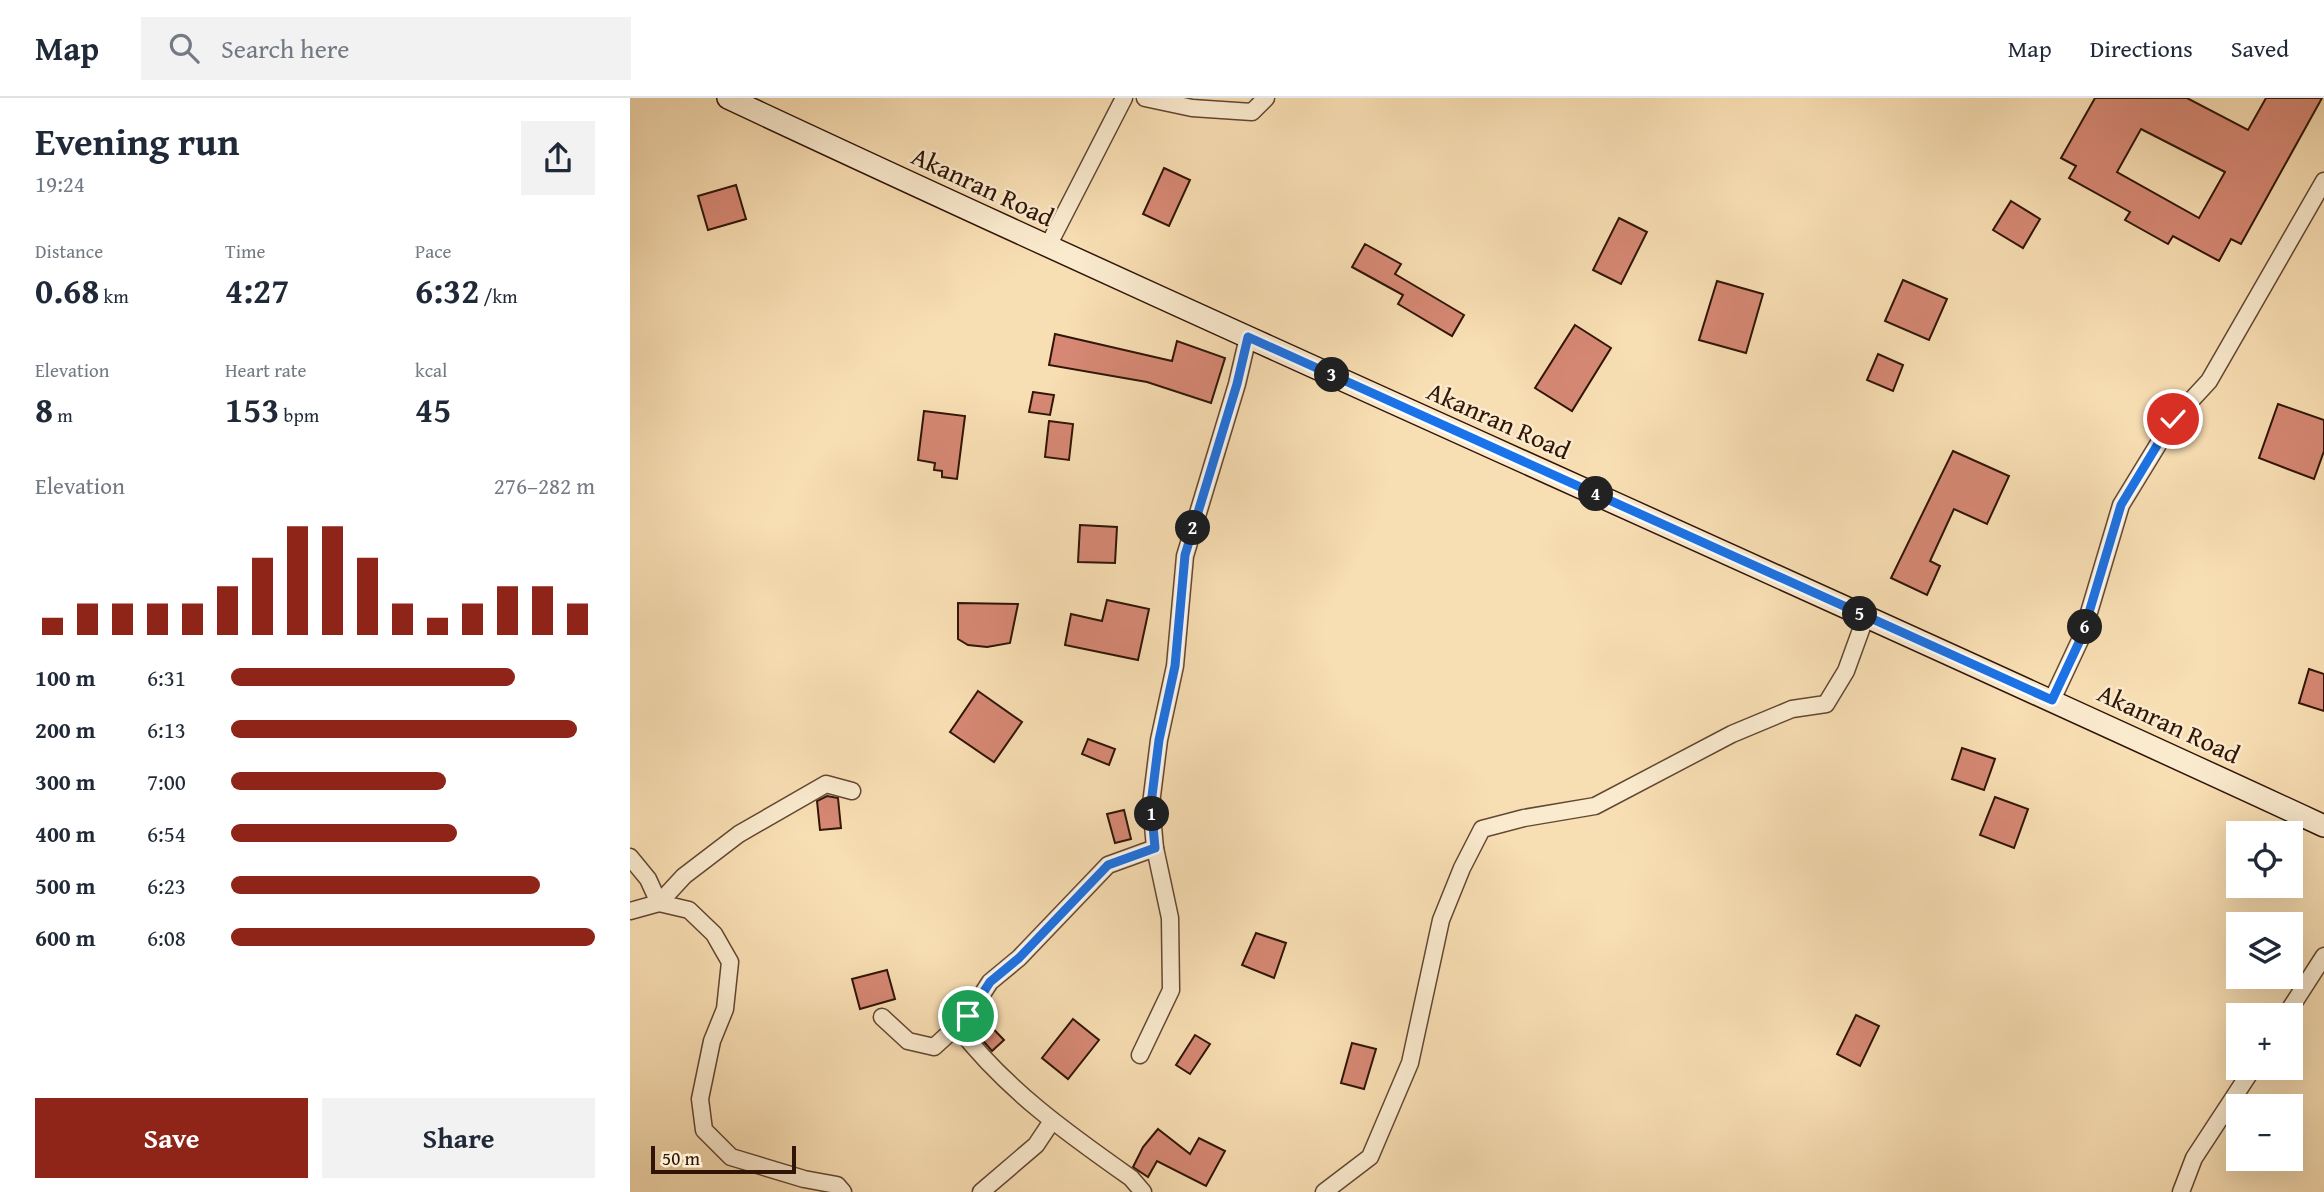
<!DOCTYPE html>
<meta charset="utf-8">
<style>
body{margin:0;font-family:"Gentium Book Plus",serif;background:#f2f2f3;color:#1f2937;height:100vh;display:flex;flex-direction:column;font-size:26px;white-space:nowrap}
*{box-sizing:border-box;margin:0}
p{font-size:23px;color:#747a83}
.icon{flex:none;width:38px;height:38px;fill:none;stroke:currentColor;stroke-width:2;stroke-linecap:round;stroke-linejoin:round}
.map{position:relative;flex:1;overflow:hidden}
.side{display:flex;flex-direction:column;background:#fff;width:630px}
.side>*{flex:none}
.fabs{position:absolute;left:1596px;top:723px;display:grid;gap:14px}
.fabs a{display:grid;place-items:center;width:77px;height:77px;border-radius:0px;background:#fff;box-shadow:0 7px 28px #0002;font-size:35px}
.scale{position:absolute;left:21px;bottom:18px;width:145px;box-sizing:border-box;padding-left:7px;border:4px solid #301507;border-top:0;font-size:19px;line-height:24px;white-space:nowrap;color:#301507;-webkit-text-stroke:5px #faeace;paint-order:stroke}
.pin{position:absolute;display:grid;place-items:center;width:60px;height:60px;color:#fff;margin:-30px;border:4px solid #fff;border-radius:50%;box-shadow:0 2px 7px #0007}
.km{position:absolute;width:35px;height:35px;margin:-18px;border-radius:50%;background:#222;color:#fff;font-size:19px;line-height:35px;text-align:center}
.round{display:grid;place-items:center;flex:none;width:74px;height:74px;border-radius:0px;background:#f2f2f3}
.overview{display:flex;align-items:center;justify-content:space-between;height:119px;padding:0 35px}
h1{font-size:38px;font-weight:700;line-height:52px}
.metrics{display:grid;grid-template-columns:repeat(3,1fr);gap:10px;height:119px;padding:7px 35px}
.metrics div{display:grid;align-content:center}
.metrics b{font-size:35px;font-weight:700}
.metrics small{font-size:19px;font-weight:400}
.metrics p{font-size:19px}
.chart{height:196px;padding:14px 35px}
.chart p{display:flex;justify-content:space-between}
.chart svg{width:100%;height:126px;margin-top:7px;stroke:#8f2418;stroke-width:6}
.action{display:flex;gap:14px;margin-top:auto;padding:14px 35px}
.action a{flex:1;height:80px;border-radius:0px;background:#8f2418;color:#fff;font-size:28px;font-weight:700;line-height:80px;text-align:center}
.action a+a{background:#f2f2f3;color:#1f2937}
ul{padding:0 35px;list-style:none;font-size:23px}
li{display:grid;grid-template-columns:112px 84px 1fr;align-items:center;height:52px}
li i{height:18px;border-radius:9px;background:#8f2418}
header{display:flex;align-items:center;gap:42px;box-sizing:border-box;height:98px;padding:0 35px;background:#fff;border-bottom:2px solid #e0e1e3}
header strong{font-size:33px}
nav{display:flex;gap:38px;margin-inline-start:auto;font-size:24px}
.search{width:490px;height:63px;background:#f2f2f3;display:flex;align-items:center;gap:18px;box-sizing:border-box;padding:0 24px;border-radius:0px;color:#747a83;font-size:26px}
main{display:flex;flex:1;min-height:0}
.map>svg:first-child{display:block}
.building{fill:#d68874;stroke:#301507;stroke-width:2;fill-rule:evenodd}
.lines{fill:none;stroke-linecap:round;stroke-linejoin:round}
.minor-casing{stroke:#624732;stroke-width:19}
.secondary-casing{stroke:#301507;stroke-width:24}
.minor{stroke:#faeace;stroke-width:16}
.secondary{stroke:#faeace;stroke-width:21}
.route-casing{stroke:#fff;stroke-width:14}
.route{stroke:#1a73e8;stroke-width:9}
.labels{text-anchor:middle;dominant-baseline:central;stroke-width:5;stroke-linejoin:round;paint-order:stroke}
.street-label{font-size:26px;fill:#301507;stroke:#faeace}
</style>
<header>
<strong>Map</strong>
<div class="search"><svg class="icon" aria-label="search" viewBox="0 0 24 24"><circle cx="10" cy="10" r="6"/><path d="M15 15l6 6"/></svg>Search here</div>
<nav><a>Map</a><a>Directions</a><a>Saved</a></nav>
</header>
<main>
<section class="side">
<div class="overview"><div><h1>Evening run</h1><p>19:24</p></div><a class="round"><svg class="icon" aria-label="share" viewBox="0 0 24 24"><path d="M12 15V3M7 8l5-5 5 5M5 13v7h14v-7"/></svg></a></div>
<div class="metrics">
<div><p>Distance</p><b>0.68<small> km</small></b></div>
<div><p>Time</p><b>4:27</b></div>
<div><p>Pace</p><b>6:32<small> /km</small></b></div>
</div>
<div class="metrics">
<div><p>Elevation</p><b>8<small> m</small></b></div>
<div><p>Heart rate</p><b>153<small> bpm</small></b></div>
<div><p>kcal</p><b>45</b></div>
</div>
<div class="chart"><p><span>Elevation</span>276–282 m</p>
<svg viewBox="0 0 160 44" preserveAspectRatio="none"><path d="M5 44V38M15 44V33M25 44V33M35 44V33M45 44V33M55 44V27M65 44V17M75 44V6M85 44V6M95 44V17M105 44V33M115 44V38M125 44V33M135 44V27M145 44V27M155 44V33"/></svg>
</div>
<ul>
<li><b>100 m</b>6:31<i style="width:78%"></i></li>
<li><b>200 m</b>6:13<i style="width:95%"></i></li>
<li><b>300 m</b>7:00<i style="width:59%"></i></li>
<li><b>400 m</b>6:54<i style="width:62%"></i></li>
<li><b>500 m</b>6:23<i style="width:85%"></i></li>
<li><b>600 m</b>6:08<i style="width:100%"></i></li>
</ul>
<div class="action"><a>Save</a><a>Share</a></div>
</section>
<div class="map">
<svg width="1694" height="1094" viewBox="0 0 1694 1094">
<rect width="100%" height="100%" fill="#f8deb3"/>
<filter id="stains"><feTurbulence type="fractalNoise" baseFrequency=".00286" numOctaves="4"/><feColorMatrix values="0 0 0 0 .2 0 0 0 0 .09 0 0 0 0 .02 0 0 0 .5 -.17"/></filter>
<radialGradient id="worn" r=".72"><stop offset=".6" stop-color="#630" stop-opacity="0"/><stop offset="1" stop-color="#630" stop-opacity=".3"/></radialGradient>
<g class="building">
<path d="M1465,0H1557L1618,32L1636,0H1692L1611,146L1601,141L1589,163L1543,138L1538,146L1495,122L1500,114L1439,80L1446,68L1431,60ZM1511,31L1595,74L1569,120L1487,74Z"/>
<polygon points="534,70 560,82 539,128 513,116"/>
<polygon points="106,87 116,121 78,132 68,98"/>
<polygon points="1381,103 1410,121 1393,150 1363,132"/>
<polygon points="989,120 1017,134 991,186 963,172"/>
<polygon points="735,146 771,166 765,176 834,217 822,238 768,206 773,197 722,169"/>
<polygon points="1273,182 1317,201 1299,242 1255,223"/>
<polygon points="1087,183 1133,196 1116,255 1069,242"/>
<polygon points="945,227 981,250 942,313 905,290"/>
<polygon points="425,236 542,263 547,243 595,260 581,305 517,284 419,267"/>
<polygon points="1248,256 1273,267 1263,293 1237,282"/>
<polygon points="403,294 424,297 420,317 399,314"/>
<polygon points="1648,306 1694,322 1694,353 1684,381 1629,360"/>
<polygon points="294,313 335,318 327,381 312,379 312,373 304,372 305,365 288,362"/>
<polygon points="419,323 443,326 439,362 415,359"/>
<polygon points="1323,353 1379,378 1357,426 1324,411 1300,463 1310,468 1297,497 1261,480"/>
<polygon points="450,427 487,429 485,465 448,464"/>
<polygon points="477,502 519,511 508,562 435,547 441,516 472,523"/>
<polygon points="328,505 388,506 380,545 357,549 338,547 328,541"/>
<polygon points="1679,571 1694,576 1694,613 1669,605"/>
<polygon points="348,593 392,624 364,664 320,634"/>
<polygon points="458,641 485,651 479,667 452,656"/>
<polygon points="1332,650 1365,661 1354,692 1322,681"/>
<polygon points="197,698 208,700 211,730 190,732 187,703"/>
<polygon points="1365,699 1398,711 1384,750 1350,737"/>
<polygon points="494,712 501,741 485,745 477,716"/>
<polygon points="626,835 656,845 644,880 612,867"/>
<polygon points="257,872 265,901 230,911 222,881"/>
<polygon points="1226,917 1249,928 1230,968 1207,956"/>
<polygon points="351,918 374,942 362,953 341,929"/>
<polygon points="443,921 469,942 438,981 412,960"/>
<polygon points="565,937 580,946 560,976 546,967"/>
<polygon points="722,945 746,951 734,991 711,985"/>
<polygon points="528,1031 560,1056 569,1040 595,1053 576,1088 527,1063 518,1079 503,1069 513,1049"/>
</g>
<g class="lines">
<g class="minor-casing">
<g id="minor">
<polyline points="515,0 562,10 622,14 636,0"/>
<polyline points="418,148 494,0"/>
<polyline points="1422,602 1452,538 1491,407 1543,322 1579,283 1694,83"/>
<polyline points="0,759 18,781 29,805 59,812 84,836 100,864 95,911 82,943 70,1001 74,1032 101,1059 174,1081 207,1087 213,1094"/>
<polyline points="0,813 29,805 54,778 109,736 196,686 222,693"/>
<polyline points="1656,917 1694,858"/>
<polyline points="252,919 278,943 304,949 338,918 360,884 389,860 478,767 525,750"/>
<path d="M327,928C375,991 437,1035 501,1080L513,1094"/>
<polyline points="510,957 541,892 540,820 525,750 521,706 529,642 545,568 555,458 607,286 618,239"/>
<polyline points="351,1094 406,1047 422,1023"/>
<polyline points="694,1094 740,1059 780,965 811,822 832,770 852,731 894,720 965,708 1102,636 1162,611 1196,606 1216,573 1236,518"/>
<polyline points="1551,1094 1564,1060 1623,970"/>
</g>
</g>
<g class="secondary-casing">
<path id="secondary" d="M98,0C628,248 1163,482 1694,728"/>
</g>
<use href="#minor" class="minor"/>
<use href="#secondary" class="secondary"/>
</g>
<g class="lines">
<g class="route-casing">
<polyline id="route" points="338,918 360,884 389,860 478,767 525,750 521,706 529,642 545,568 555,457 607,286 618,239 1422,602 1452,538 1491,407 1543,321"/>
</g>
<use href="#route" class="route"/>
</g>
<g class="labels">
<g class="street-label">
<text transform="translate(353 88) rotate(25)">Akanran Road</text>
<text transform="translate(869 322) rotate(24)">Akanran Road</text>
<text transform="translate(1539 625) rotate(25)">Akanran Road</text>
</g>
</g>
<rect width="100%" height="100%" filter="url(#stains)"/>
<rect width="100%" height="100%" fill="url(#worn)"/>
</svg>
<div class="fabs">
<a><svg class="icon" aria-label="locate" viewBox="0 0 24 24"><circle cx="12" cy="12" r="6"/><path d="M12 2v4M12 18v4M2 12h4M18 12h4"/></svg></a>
<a><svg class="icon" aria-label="layers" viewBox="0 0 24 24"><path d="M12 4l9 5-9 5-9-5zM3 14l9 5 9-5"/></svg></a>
<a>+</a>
<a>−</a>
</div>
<div class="scale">50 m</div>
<div class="pin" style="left:338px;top:918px;background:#1e9e55"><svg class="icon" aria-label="arrive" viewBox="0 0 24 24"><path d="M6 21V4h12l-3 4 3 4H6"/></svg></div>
<div class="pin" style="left:1543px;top:321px;background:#d93025"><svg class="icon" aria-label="check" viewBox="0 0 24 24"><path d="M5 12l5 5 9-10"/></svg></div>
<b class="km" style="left:522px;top:716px">1</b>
<b class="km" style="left:563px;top:430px">2</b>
<b class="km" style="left:702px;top:277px">3</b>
<b class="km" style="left:966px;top:396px">4</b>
<b class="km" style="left:1230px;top:516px">5</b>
<b class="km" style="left:1455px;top:529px">6</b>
</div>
</main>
